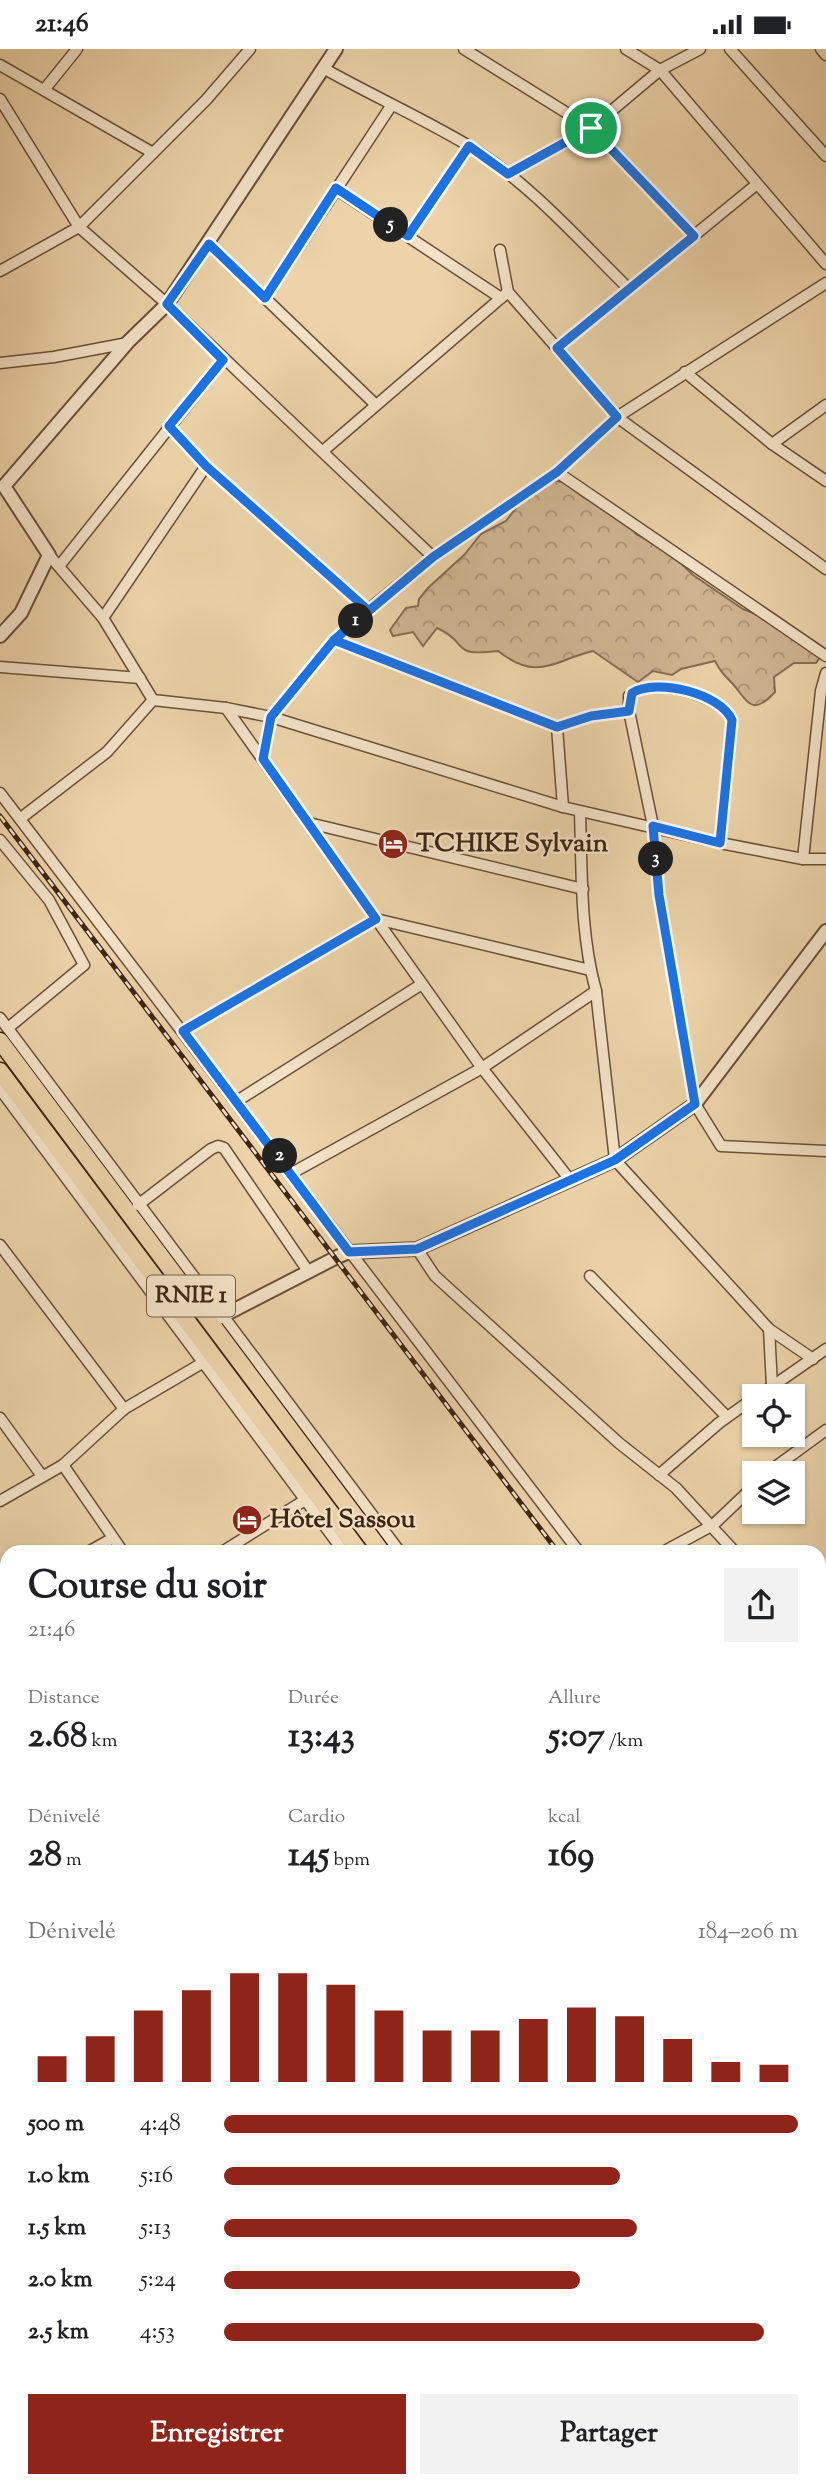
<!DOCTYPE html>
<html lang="fr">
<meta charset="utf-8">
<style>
body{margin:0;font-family:"Sorts Mill Goudy",serif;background:#f2f2f2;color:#202124;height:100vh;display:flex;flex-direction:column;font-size:26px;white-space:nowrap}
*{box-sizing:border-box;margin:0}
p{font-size:23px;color:#757577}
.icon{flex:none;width:38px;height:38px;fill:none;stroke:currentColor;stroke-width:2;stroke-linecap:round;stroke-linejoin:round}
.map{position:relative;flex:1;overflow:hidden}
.drawer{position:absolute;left:0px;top:1496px;width:826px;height:943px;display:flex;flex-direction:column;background:#fff;border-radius:21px 21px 0 0;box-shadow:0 2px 5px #0004}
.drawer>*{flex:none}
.tools{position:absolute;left:742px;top:1335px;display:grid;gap:14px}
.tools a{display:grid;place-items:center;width:63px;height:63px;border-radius:0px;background:#fff;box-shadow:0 2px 5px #0004;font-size:35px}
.pin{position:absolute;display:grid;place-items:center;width:60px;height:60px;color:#fff;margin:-30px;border:4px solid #fff;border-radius:50%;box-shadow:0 2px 7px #0007}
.km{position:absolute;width:35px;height:35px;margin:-18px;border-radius:50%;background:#222;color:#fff;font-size:19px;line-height:35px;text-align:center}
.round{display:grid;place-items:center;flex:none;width:74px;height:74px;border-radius:0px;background:#f2f2f2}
.summary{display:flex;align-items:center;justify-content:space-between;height:119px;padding:0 28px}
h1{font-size:38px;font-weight:700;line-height:52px}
.metrics{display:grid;grid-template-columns:repeat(3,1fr);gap:10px;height:119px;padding:7px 28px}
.metrics div{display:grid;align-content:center}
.metrics b{font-size:35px;font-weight:700}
.metrics small{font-size:19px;font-weight:400}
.metrics p{font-size:19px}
.chart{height:196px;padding:14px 28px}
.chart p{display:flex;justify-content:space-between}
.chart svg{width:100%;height:126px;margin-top:7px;stroke:#8f2418;stroke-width:6}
.action{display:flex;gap:14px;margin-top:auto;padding:14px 28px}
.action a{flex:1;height:80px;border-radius:0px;background:#8f2418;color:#fff;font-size:28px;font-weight:700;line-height:80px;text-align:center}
.action a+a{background:#f2f2f2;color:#202124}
ul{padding:0 28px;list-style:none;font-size:23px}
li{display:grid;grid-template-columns:112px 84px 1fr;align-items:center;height:52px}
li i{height:18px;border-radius:9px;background:#8f2418}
.status{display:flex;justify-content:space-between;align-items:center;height:49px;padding:0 35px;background:#fff;direction:ltr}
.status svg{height:19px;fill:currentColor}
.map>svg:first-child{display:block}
.forest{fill:url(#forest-crowns);stroke:#866d52;stroke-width:2}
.wetland{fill:url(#wetland-marsh);stroke:#866d52;stroke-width:2}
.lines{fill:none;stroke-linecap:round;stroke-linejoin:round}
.minor-casing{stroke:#695038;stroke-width:13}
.tertiary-casing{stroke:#695038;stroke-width:16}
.trunk-casing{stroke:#3d2513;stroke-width:19}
.minor{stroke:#f3e2c7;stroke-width:10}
.tertiary{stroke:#f3e2c7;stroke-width:12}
.trunk{stroke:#ecd3a9;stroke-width:16}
.rail-casing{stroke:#3d2513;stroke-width:5}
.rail{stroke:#f3e2c7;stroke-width:2.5;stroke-dasharray:8;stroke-linecap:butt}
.route-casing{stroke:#fff;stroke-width:14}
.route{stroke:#1a73e8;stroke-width:9}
.labels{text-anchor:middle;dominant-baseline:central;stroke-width:5;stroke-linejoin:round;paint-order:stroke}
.shield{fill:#f3e2c7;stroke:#745e49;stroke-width:2}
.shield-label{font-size:24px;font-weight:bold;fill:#3d2513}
.poi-label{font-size:26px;font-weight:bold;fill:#3d2513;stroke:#f3e2c7;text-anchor:start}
</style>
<div class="status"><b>21:46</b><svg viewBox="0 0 49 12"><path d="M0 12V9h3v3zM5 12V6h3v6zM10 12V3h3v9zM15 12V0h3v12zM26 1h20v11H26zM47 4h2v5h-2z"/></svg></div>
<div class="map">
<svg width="826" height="2439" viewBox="0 0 826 2439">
<defs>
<pattern id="forest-crowns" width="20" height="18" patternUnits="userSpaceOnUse" patternTransform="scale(1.75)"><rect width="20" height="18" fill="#ceb590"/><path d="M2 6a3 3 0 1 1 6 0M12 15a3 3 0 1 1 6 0" fill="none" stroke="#a89374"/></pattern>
<pattern id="wetland-marsh" width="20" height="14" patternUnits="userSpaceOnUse" patternTransform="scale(1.75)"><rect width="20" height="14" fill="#ceb590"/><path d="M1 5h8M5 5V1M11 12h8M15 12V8" fill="none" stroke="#a89374"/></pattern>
</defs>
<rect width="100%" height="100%" fill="#ecd3a9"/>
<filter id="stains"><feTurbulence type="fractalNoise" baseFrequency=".00286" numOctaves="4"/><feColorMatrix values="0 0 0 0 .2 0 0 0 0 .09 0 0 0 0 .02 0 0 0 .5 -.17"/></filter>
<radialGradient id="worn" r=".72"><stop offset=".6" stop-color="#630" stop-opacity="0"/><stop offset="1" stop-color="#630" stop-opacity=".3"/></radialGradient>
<path class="forest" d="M547,430L566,434L583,448L627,473L636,485L669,503L693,526L743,560L768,570L821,607L816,614H794L774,628L775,643C752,668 748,653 733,635C725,627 720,622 715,612L681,620L672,626L653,622L638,633L593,602C552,612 538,633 498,602C448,608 471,594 437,579L423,597L413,583L393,587L390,581L406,559L418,557L419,550L428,539L465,505L481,485L506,472L527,445Z"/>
<g class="wetland">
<polygon points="0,2340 7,2355 7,2432 48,2433 52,2439 0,2439"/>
<polygon points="188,2433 282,2433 276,2439 191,2439"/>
</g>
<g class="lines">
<g class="minor-casing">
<g id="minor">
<polyline points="464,0 591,79 694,187"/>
<polyline points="626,0 660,21 826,215"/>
<polyline points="730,0 826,107"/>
<polyline points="821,0 826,6"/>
<polyline points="0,16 153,104"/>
<path d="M323,19C371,46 422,69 469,97C530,134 579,191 629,240"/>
<polyline points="44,41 77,0"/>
<polyline points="0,50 79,178 167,255 433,508"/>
<polyline points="508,125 591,79 660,21 700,0"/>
<polyline points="336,140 501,249"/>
<polyline points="408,187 469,97"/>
<polyline points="209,195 376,356"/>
<polyline points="500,201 508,243 617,368 826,520"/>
<polyline points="0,222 79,178 206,51 250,0"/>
<polyline points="265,249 391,57"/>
<polyline points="557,299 757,135"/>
<polyline points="0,314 54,308 128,294"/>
<polyline points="685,323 772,395 826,432"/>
<polyline points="169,377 206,417 368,561"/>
<polyline points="772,395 826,356"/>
<polyline points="323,402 508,243"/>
<polyline points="557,423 826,607"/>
<polyline points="49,506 103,569 153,651 226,659 271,668 563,758 720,794 803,810 826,810"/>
<polyline points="60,516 223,311"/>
<polyline points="103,569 206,417"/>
<polyline points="334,591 557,678 591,667 629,662"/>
<polyline points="0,618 140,629"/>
<polyline points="226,659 482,1019 571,1132"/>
<polyline points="557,678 563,758"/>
<polyline points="263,710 271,668 334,591 368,561 433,508 557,423 617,368 826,234"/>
<polyline points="0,744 579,1503"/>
<path d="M580,763C582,822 580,885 596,942L615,1111L769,1280L813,1310"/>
<polyline points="21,769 107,703 153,651"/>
<polyline points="309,774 583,840"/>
<polyline points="0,791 49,851 84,916 8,979"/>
<path d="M720,794L732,671C721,645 649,626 629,647V662L653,777L659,846L695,1055L721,1097L826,1102"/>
<polyline points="803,810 821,642 826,624"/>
<polyline points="0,969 400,1503"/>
<polyline points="183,982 376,870 590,921"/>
<polyline points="0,1040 344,1503"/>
<polyline points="237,1052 422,935"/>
<polyline points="292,1124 482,1019 596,942"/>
<polyline points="138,1156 211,1100 218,1097 224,1099 308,1222"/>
<polyline points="0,1196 124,1360"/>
<polyline points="417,1200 435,1227 619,1394 676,1439 735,1503"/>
<polyline points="590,1227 727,1368"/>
<polyline points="769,1280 772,1337"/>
<polyline points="757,1348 826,1300"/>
<polyline points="0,1369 42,1427"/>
<polyline points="63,1416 123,1503"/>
<polyline points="767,1424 826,1381"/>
<polyline points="659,1426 719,1374 754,1349"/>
<polyline points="0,1452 63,1416 124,1360 204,1313"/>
<polyline points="88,1503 113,1489"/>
<polyline points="222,1503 305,1451"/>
<polyline points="663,1503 713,1476 754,1437"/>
<polyline points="0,1555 7,1551"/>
<polyline points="819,1612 826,1609"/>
<polyline points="0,1640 7,1635"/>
<polyline points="819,1682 826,1690"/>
<polyline points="0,1753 7,1764"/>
<polyline points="819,1811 826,1807"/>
<polyline points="819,1821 826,1831"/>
<polyline points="0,1921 7,1931"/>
<polyline points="0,1943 7,1937"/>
<polyline points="0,2066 7,2060"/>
<polyline points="819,2070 826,2080"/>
<polyline points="819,2144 826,2154"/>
<polyline points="0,2183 7,2177"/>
<polyline points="819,2273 826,2267"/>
<polyline points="819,2300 826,2310"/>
<polyline points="170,2432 175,2439"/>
<polyline points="356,2432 361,2439"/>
<polyline points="469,2432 474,2439"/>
<polyline points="599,2432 603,2439"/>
<polyline points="689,2432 694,2439"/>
<polyline points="804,2432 809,2439"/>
<polyline points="314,2439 324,2432"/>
<polyline points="623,2439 630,2432"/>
</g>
</g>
<g class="tertiary-casing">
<g id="tertiary">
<polyline points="0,587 21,564 49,506 4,437 128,293 167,255 336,0"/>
<polyline points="211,1273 337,1208 349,1203 417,1200 615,1111 695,1055 826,882"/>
</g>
</g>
<g class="trunk-casing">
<g id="trunk">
<polyline points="0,992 382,1503"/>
<polyline points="0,1022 360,1503"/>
<polyline points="819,2096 826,2105"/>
<polyline points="819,2122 826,2132"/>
</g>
</g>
<use href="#minor" class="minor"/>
<use href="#tertiary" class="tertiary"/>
<use href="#trunk" class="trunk"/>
<g class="rail-casing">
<g id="rail">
<polyline points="0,767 558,1503"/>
<polyline points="819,1850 826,1859"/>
</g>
</g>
<use href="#rail" class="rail"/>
</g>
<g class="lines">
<g class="route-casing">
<path id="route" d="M591,79L694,187L557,299L617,368L557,423L433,508L334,591L271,668L263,710L376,870L183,982L349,1203L417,1200L615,1111L695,1055L659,846L653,777L720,794L732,671C720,644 657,629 632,644L629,662L591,667L557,678L334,591L368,561L206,417L169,377L223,311L167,255L209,195L265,249L336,139L408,187L469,97L508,125L591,79"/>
</g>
<use href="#route" class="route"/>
</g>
<defs>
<g id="hotel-disc" transform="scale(1.575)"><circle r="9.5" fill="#8f2418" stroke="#f3e2c7"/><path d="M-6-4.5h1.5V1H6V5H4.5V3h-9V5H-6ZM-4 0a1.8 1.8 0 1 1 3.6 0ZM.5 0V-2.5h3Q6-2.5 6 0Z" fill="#fff"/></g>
</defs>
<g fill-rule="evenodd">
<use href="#hotel-disc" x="393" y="795"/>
<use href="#hotel-disc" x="247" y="1471"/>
</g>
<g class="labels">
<rect class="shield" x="147" y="1226.5" width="88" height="41" rx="5"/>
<g class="shield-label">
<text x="191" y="1247">RNIE 1</text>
</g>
<g class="poi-label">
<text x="416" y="795">TCHIKE Sylvain</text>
<text x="270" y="1471">Hôtel Sassou</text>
</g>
</g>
<rect width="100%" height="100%" filter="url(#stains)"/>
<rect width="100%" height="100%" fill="url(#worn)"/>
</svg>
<div class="tools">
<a><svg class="icon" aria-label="locate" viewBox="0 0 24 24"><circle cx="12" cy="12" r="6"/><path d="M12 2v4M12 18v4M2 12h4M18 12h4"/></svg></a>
<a><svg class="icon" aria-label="layers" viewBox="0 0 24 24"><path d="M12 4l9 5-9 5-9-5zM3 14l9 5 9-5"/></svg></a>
</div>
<div class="pin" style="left:591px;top:79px;background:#1e9e55"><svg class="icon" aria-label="arrive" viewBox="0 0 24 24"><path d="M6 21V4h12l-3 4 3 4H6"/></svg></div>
<b class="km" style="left:356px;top:572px">1</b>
<b class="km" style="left:280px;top:1107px">2</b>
<b class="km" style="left:656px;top:810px">3</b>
<b class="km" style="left:391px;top:176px">5</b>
<section class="drawer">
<div class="summary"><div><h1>Course du soir</h1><p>21:46</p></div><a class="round"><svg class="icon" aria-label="share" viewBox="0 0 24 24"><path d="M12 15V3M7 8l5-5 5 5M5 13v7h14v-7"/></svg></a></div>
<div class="metrics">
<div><p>Distance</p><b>2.68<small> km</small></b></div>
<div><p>Durée</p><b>13:43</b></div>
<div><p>Allure</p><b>5:07<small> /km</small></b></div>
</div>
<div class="metrics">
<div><p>Dénivelé</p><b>28<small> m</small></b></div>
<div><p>Cardio</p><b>145<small> bpm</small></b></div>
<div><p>kcal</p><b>169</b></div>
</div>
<div class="chart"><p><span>Dénivelé</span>184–206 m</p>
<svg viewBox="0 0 160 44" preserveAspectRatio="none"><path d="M5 44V35M15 44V28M25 44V19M35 44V12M45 44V6M55 44V6M65 44V10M75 44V19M85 44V26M95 44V26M105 44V22M115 44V18M125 44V21M135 44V29M145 44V37M155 44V38"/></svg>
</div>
<ul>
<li><b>500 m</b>4:48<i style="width:100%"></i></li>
<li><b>1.0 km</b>5:16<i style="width:69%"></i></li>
<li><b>1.5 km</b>5:13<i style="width:72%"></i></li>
<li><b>2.0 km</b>5:24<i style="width:62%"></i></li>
<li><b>2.5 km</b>4:53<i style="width:94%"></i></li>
</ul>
<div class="action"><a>Enregistrer</a><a>Partager</a></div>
</section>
</div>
